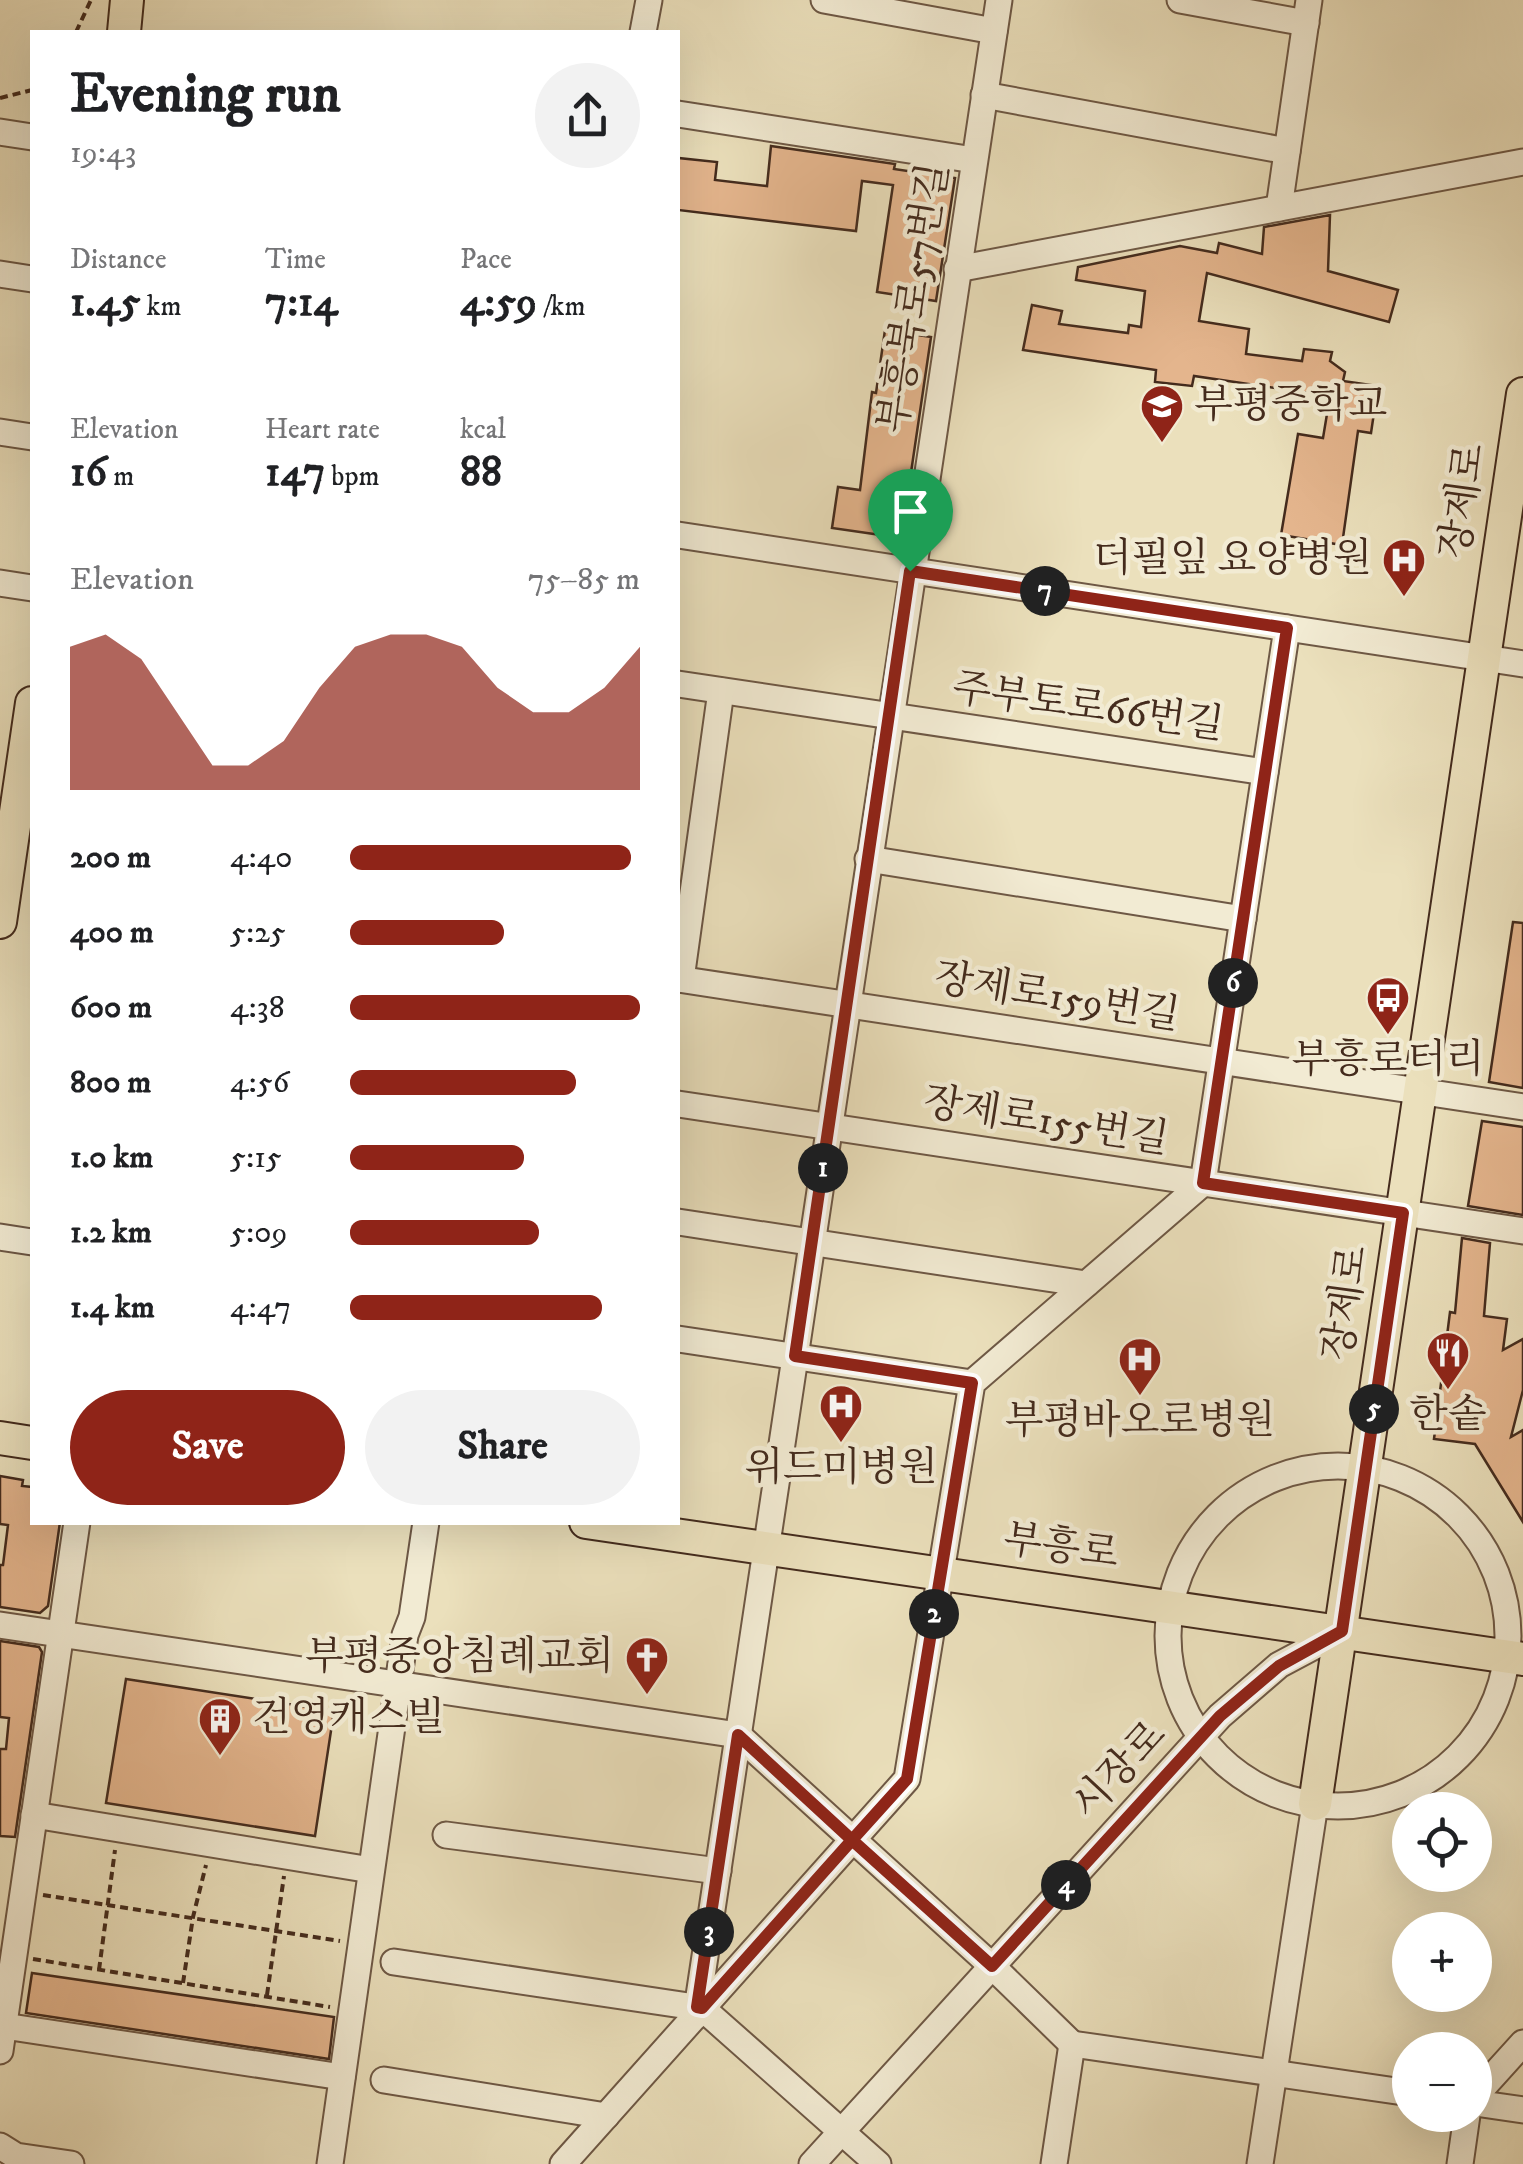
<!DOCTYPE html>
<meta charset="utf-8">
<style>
body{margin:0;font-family:"IM FELL DW Pica","Noto Serif KR",serif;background:#f2f2f2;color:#202124;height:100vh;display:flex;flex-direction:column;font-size:38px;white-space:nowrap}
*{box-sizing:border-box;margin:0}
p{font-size:32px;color:#757577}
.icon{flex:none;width:55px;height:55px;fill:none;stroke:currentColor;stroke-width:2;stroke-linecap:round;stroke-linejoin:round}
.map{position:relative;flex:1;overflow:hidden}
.details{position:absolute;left:30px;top:30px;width:650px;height:1495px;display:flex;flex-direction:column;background:#fff;border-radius:0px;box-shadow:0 10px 40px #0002}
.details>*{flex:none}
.buttons{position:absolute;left:1392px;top:1792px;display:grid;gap:20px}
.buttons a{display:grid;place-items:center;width:100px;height:100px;border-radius:50%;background:#fff;box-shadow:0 10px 40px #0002;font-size:50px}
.pin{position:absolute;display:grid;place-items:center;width:85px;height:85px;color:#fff;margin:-102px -42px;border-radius:50% 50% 50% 0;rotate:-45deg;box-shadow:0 0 10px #0007}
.pin .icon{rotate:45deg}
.km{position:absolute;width:50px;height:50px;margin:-25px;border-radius:50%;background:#222;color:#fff;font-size:28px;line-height:50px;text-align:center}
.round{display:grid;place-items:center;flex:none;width:105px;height:105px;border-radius:52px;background:#f2f2f2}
.headline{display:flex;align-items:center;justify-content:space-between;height:170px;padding:0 40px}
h1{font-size:55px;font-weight:700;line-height:75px}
.stats{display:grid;grid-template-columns:repeat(3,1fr);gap:15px;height:170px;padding:10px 40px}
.stats div{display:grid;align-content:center}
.stats b{font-size:42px;font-weight:700}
.stats small{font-size:28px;font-weight:400}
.stats p{font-size:28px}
.chart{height:280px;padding:20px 40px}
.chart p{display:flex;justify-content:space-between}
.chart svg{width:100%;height:180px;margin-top:10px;fill:#8f2418;opacity:.7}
.action{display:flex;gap:20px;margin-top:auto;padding:20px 40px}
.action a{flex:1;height:115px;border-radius:60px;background:#8f2418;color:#fff;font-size:40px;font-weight:700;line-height:115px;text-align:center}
.action a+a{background:#f2f2f2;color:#202124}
ul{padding:0 40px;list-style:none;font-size:32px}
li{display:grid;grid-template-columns:160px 120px 1fr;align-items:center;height:75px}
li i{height:25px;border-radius:12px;background:#8f2418}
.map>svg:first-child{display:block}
.building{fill:#e4b58d;stroke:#442b1d;stroke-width:2.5}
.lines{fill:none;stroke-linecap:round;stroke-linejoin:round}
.minor-casing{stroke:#6e5845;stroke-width:29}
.major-casing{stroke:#442b1d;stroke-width:36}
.path{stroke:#442b1d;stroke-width:4;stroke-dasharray:8 5;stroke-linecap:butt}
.minor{stroke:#f2ebd3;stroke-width:25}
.major{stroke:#ebe0bc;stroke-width:32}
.route-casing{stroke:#fff;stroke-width:20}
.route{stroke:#8f2418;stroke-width:12}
.labels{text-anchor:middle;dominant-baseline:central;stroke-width:9;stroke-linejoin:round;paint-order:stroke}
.street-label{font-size:40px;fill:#442b1d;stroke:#f2ebd3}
.poi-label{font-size:40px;fill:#442b1d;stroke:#f2ebd3}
</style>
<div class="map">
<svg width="1523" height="2164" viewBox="0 0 1523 2164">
<rect width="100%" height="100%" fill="#ebe0bc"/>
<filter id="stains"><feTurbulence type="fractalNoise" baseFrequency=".002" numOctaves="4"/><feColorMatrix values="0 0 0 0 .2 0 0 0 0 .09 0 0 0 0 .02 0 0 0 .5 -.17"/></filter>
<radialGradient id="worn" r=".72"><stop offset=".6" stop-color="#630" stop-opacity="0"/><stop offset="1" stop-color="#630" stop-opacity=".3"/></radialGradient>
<g class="building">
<polygon points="771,146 895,164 894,169 955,178 936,301 877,292 893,185 862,181 856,231 678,210 678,158 717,162 715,180 767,186"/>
<polygon points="1330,215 1328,271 1398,290 1389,322 1207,273 1199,321 1249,329 1246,354 1302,361 1304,349 1332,352 1330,361 1345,372 1343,381 1378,386 1371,433 1358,431 1342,545 1281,535 1298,434 1323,438 1330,396 1194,376 1192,386 1155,382 1156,370 1023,350 1032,305 1062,311 1059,324 1128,333 1129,325 1141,327 1145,291 1076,280 1078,267 1180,246 1217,253 1219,243 1262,254 1264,227"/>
<polygon points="885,330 931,337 904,520 898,519 895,537 832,528 838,487 860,490 872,392 876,393"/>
<polygon points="1513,922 1523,923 1523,1088 1489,1082"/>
<polygon points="1482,1121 1523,1127 1523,1215 1468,1206"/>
<polygon points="1462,1238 1490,1243 1484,1316 1507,1319 1503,1350 1523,1339 1523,1390 1511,1437 1523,1430 1523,1522 1475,1444 1434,1439 1450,1312 1455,1313"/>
<polygon points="0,1476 23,1480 22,1486 32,1487 32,1522 60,1522 48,1606 40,1613 0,1607 0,1565 3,1565 8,1525 0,1524"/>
<polygon points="0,1641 39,1647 42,1652 15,1837 0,1836 0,1749 6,1749 9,1718 0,1717"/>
<polygon points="126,1679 334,1711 315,1836 106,1803"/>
<polygon points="32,1973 334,2017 329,2059 26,2013"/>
</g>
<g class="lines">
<g class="minor-casing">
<g id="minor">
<polyline points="824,0 994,31"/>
<polyline points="1180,0 1306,23"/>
<polyline points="643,32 649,0"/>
<polyline points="984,95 1287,151"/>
<polyline points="678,114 974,160"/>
<polyline points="0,132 32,137"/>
<polyline points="1279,208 1309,0"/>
<polyline points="957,269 1523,162"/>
<polyline points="0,274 32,279"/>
<polyline points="0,432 32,437"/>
<polyline points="678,535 1523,664"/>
<polyline points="0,583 32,588"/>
<polyline points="678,684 1265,772"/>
<polyline points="868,859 1243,919"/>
<polyline points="678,979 1523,1107"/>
<polyline points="681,979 721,691"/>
<polyline points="678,1104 1523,1231"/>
<polyline points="678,1222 1086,1284"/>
<polyline points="0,1237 32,1242"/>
<polyline points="678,1339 972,1383"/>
<circle cx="1338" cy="1636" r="170"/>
<polyline points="0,1625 738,1735 992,1966 1072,2044"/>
<polyline points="34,1815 371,1870"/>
<polyline points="446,1835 718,1871"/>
<polyline points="394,1962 702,2008 878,2164"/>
<polyline points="696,2016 999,0"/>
<polyline points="4,2026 342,2077"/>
<polyline points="1072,2044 1410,2093"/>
<polyline points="0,2051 77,1522"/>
<polyline points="384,2080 606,2116"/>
<polyline points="1475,2096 1523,2043"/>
<polyline points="1475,2103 1523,2110"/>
<polyline points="0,2146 16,2156 71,2164"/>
<polyline points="330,2164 405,1635 412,1617 426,1522"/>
<polyline points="563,2164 907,1779 972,1383 1203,1183 1287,628"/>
<polyline points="812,2164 1220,1716 1279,1665 1341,1632"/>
<polyline points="1054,2164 1072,2044"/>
<polyline points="1260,2164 1315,1804"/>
<polyline points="1460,2164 1467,2115"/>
</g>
</g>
<g class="major-casing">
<g id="major">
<polyline points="124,32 127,0"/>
<polyline points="0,922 32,703"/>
<polyline points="0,1438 32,1443"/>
<polyline points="586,1522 1523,1659"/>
<polyline points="1315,1804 1523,394"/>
</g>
</g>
<g class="path">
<polyline points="76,32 91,0"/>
<polyline points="0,98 32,90"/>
<polyline points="43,1895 340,1941"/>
<polyline points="33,1959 330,2007"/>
<polyline points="99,1970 115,1850"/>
<polyline points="183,1983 193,1917 206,1865"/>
<polyline points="267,1995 284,1876"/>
</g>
<use href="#minor" class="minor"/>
<use href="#major" class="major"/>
</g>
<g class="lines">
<g class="route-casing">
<polyline id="route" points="910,571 795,1356 972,1383 907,1779 852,1840 738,1735 697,2007 702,2008 852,1840 992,1966 1220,1716 1279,1666 1342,1631 1403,1213 1203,1183 1287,628 910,571"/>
</g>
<use href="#route" class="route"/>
</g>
<defs>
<g id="school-pin" transform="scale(2.25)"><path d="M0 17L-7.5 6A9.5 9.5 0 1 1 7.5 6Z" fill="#8f2418" stroke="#f2ebd3"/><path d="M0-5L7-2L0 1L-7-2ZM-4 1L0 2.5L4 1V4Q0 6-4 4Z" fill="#fff"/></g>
<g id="hospital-pin" transform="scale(2.25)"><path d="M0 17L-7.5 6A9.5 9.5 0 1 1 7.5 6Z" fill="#8f2418" stroke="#f2ebd3"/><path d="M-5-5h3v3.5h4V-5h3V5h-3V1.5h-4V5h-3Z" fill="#fff"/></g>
<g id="bus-pin" transform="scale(2.25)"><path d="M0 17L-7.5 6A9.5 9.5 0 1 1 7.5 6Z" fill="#8f2418" stroke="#f2ebd3"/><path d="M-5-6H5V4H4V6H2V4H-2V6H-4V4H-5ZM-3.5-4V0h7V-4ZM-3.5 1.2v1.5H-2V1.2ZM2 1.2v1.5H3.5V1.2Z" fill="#fff"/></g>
<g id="restaurant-pin" transform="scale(2.25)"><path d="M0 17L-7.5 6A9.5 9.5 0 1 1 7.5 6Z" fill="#8f2418" stroke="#f2ebd3"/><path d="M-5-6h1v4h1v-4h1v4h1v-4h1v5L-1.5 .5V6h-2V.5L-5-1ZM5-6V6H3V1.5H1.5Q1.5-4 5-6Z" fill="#fff"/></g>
<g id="church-pin" transform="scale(2.25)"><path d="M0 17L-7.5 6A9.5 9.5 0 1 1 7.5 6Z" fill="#8f2418" stroke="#f2ebd3"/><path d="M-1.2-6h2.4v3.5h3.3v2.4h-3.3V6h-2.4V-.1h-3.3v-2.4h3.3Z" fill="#fff"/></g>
<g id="building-pin" transform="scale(2.25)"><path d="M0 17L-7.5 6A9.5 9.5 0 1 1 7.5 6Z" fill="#8f2418" stroke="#f2ebd3"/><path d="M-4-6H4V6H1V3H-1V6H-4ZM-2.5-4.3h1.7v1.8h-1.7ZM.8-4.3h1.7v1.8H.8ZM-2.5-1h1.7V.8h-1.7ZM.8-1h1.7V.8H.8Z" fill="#fff"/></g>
</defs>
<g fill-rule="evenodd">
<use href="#school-pin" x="1162" y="406"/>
<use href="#hospital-pin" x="1404" y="560"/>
<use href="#bus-pin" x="1388" y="998"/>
<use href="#restaurant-pin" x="1448" y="1353"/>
<use href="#hospital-pin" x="1140" y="1359"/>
<use href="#hospital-pin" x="841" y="1406"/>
<use href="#church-pin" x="647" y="1658"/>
<use href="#building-pin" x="220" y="1719"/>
</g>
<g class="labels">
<g class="street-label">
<text transform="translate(915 298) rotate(-81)">부흥북로57번길</text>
<text transform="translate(1464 501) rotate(-82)">장제로</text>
<text transform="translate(1088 708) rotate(8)">주부토로66번길</text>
<text transform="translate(1057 998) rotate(9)">장제로159번길</text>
<text transform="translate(1046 1122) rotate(9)">장제로155번길</text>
<text transform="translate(1347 1303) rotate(-82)">장제로</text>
<text transform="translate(1061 1548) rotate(8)">부흥로</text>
<text transform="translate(1120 1771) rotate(-47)">시장로</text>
</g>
<g class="poi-label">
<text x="1194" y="406" text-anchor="start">부평중학교</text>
<text x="1372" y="560" text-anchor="end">더필잎 요양병원</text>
<text x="1388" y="1061">부흥로터리</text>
<text x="1448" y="1416">한솥</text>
<text x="1140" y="1422">부평바오로병원</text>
<text x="841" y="1469">위드미병원</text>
<text x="614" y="1658" text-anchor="end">부평중앙침례교회</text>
<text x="252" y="1719" text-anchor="start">건영캐스빌</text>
</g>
</g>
<rect width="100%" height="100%" filter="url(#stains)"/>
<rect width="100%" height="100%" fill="url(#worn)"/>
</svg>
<div class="buttons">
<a><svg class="icon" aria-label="locate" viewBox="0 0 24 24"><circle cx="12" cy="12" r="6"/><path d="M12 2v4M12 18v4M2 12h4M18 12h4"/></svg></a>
<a>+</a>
<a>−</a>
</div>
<div class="pin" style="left:910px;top:571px;background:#1e9e55"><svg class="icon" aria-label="arrive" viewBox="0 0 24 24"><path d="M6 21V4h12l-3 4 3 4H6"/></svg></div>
<b class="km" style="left:823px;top:1168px">1</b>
<b class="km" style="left:934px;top:1614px">2</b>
<b class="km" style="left:709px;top:1932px">3</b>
<b class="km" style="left:1066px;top:1885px">4</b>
<b class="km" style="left:1374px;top:1409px">5</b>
<b class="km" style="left:1233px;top:983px">6</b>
<b class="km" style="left:1045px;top:591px">7</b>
<section class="details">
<div class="headline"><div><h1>Evening run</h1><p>19:43</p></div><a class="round"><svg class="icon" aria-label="share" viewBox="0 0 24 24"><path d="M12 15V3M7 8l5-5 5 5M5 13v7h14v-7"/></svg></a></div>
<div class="stats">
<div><p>Distance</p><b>1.45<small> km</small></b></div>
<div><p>Time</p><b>7:14</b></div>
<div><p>Pace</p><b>4:59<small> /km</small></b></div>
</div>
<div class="stats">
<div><p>Elevation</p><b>16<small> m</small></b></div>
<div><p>Heart rate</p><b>147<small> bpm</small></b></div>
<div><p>kcal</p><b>88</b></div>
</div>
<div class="chart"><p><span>Elevation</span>75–85 m</p>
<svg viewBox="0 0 160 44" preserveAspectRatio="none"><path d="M0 44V9L10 6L20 12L30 25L40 38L50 38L60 32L70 19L80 9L90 6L100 6L110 9L120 19L130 25L140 25L150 19L160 9V44z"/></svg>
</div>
<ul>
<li><b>200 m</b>4:40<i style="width:97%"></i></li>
<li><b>400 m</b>5:25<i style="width:53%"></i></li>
<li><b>600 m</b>4:38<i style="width:100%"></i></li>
<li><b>800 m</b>4:56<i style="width:78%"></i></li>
<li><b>1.0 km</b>5:15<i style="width:60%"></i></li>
<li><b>1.2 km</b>5:09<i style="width:65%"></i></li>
<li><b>1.4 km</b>4:47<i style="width:87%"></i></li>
</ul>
<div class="action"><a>Save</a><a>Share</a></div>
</section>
</div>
